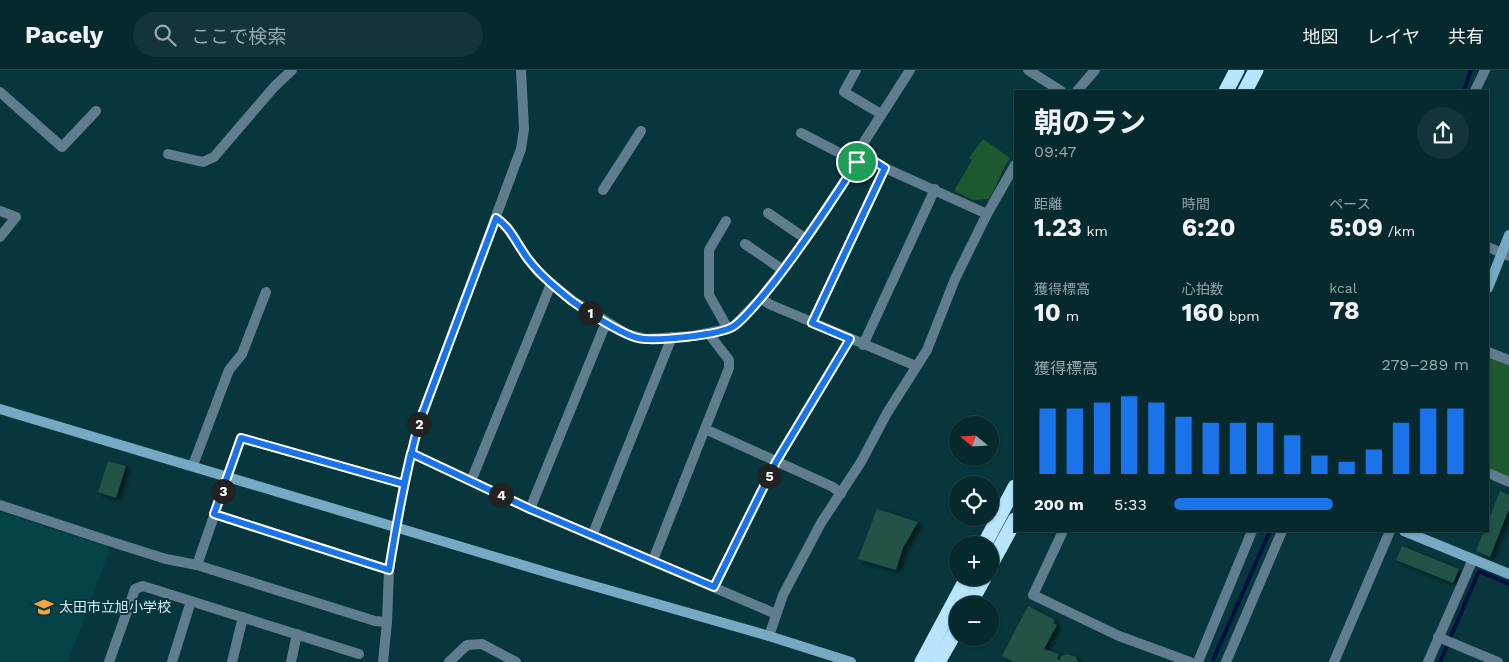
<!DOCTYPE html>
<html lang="ja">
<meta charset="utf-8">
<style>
body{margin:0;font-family:"Work Sans","Noto Sans JP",sans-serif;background:#133539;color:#f1f3f6;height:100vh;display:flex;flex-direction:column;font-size:19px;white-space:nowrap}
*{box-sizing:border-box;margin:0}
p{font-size:16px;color:#97a6aa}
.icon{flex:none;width:28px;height:28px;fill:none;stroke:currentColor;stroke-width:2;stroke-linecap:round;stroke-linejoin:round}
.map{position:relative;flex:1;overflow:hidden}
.side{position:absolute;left:1014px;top:20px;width:475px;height:442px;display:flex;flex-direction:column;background:#05292d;border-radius:0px;box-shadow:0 1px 4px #0004,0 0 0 1px #264549}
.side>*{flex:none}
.needle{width:32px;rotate:288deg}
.controls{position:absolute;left:949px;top:346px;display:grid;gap:10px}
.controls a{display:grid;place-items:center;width:50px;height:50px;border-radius:50%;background:#05292d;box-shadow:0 1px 4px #0004,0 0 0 1px #264549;font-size:25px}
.pin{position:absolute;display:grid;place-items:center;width:42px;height:42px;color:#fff;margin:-21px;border:2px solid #fff;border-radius:50%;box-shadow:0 1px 5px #0007}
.km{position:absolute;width:25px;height:25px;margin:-12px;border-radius:50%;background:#222;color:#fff;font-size:14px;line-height:25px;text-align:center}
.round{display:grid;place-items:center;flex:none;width:52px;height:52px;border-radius:26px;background:#133539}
.headline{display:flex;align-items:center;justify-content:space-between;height:85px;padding:0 20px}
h1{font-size:28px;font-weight:700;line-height:38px}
.stats{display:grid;grid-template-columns:repeat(3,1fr);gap:8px;height:85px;padding:5px 20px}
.stats div{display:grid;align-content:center}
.stats b{font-size:25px;font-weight:700}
.stats small{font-size:14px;font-weight:400}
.stats p{font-size:14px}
.chart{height:140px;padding:10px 20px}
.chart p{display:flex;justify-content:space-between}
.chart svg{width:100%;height:90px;margin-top:5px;stroke:#1a73e8;stroke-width:6}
ul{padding:0 20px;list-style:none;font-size:16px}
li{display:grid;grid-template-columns:80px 60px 1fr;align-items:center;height:38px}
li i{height:12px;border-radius:6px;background:#1a73e8}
header{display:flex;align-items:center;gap:30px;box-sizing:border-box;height:70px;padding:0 25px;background:#05292d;border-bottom:1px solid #264549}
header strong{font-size:24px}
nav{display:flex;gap:28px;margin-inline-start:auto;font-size:18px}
.search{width:350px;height:45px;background:#133539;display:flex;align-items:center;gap:12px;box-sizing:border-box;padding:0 18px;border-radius:28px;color:#97a6aa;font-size:19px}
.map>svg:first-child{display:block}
.built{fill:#044348}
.green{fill:#1e582f}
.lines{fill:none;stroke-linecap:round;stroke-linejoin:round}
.stream{stroke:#000f3e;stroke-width:4}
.building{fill:#205247;filter:url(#shadow)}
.street{stroke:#5f7d8e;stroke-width:10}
.secondary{stroke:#78a9c3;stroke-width:10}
.highway{stroke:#b8e5fd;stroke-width:15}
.route-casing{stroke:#fff;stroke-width:10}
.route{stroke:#1a73e8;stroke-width:6}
.labels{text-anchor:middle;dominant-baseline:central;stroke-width:4;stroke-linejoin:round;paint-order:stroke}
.poi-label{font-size:14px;fill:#d4ebee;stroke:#07373c;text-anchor:start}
</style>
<header>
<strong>Pacely</strong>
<div class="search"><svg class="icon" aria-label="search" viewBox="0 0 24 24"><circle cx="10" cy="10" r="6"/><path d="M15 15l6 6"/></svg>ここで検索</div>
<nav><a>地図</a><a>レイヤ</a><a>共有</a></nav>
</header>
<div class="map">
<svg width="1509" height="592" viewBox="0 0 1509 592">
<defs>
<filter id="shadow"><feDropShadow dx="4" dy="2.5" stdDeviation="2.5" flood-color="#0009"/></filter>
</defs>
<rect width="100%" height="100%" fill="#07373c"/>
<polygon class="built" points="0,442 108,477 109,481 68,592 0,592"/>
<g class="green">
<path d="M983,69L1010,88C1001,101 997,116 989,129L973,130L954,121L972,90L969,88Z"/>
<polygon points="1488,286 1509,295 1509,407 1488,398"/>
</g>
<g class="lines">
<g class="stream">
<polyline points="1464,21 1471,0"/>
<polyline points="1213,590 1270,461"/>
<polyline points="1440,592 1479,501 1509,514"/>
</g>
</g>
<g class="building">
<polygon points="108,391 126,396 116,428 98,422"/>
<polygon points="1500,421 1509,425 1509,439 1490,487 1476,481 1484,461 1488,461 1488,452"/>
<polygon points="877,439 918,452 903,478 896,500 858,489"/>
<polygon points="1402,476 1459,499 1453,513 1396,490"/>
<polygon points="1028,536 1055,550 1053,553 1057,555 1044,579 1059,584 1057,589 1060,590 1061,586 1068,584 1076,587 1078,592 1014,592 1002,586"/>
</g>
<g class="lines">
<g class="street">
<polyline points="856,0 844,22 881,44"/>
<polyline points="1028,0 1061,21"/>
<polyline points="1077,21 1095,0"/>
<polyline points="1475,21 1485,0"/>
<polyline points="0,22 62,77 96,41"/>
<polyline points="801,63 857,92"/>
<polyline points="168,84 203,92 214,87 274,17 292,0"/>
<polyline points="859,87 869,88 885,98 987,144"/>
<polyline points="603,120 641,61"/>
<polyline points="0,141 16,147 0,167"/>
<polyline points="768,143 806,169"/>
<polyline points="496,147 508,159 528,189 539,203 573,231 627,264 646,269 693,266 728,259 734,256 761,228 806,169 857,92 864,72 910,0"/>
<polyline points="726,151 709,180 709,225 728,259"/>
<polyline points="745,174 783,200"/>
<polyline points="1488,177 1509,186"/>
<polyline points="761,228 769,234 916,296"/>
<polyline points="812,253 885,98"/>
<polyline points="863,275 935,119"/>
<polyline points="1488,282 1509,290"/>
<polyline points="705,359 833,417 841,424"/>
<polyline points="411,383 530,439 776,544"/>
<polyline points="193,395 229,300 242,284 266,222"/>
<polyline points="1488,403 1509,412"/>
<polyline points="471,411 551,214"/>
<polyline points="0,435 115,473 166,489 197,495 375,551 387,552"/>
<polyline points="530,439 603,260 608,253"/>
<polyline points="214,444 389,500"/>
<polyline points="1063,461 1033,525 1119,566 1190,592"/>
<polyline points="592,466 672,267"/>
<polyline points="653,490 729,298 729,290 709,264"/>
<polyline points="197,495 241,368 404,414"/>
<polyline points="714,517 776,392 850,269"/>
<polyline points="769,566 783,525 821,453 861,392 887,343 927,280 955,209 987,144 1015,95"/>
<polyline points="1438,567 1498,592"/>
<polyline points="109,592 135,519 143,516 359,584"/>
<polyline points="172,592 191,531"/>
<polyline points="232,592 243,547"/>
<polyline points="291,592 297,564"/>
<polyline points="383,592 387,552 389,500 404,414 419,353 521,79 524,59 521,0"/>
<polyline points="449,592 467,575 482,574 516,592"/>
<polyline points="1198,592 1252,461"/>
<polyline points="1226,592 1282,461"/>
<polyline points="1334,592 1390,461"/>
<polyline points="1428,592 1473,489"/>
</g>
<g class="secondary">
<polyline points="1488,218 1509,165"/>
<polyline points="0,339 559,506 769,566 851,592"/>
<polyline points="1404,461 1509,504"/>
</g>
<g class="highway">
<polyline points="1226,21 1237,0"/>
<polyline points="1245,21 1256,0"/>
<polyline points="984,475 1015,417"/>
<polyline points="990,496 1015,450"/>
<polyline points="969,535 984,508"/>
<polyline points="922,592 967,508"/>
<polyline points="938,592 958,557"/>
</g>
</g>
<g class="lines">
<g class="route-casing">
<path id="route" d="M857,92C831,133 804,173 775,211C765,223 747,247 734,256C721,265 654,272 638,268C621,264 586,241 572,231C556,218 540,205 528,189C517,175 511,157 496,148L419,353C406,401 397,450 389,500L214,444L241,368L404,414L411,383L530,439L714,517L776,392L850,269L812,253L885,98L869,88L859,87L857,92"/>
</g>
<use href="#route" class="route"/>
</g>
<defs>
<g id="school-bare" transform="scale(1.5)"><path d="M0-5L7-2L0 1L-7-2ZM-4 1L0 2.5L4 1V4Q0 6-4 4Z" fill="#f3a443" stroke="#07373c" stroke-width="2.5" paint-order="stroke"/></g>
</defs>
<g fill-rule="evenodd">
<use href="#school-bare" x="44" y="537"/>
</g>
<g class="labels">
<g class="poi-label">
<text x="59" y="537">太田市立旭小学校</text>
</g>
</g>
</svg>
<div class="controls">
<a><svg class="needle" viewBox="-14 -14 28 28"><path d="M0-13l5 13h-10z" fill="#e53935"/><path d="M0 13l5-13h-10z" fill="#97a6aa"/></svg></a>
<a><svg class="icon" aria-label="locate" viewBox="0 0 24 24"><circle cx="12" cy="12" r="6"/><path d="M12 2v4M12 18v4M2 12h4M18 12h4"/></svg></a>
<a>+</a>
<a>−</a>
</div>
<div class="pin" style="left:857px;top:92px;background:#1e9e55"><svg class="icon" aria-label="arrive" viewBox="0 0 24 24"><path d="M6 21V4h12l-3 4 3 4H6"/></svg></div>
<b class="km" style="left:590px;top:243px">1</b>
<b class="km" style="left:419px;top:354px">2</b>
<b class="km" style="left:223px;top:421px">3</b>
<b class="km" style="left:501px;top:425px">4</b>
<b class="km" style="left:769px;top:406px">5</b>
<section class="side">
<div class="headline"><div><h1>朝のラン</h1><p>09:47</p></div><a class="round"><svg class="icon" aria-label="share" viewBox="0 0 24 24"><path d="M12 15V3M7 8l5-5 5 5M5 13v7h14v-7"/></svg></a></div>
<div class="stats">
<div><p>距離</p><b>1.23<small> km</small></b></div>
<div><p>時間</p><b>6:20</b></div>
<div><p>ペース</p><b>5:09<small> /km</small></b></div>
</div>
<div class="stats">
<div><p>獲得標高</p><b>10<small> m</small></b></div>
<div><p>心拍数</p><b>160<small> bpm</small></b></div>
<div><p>kcal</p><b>78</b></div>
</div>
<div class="chart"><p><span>獲得標高</span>279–289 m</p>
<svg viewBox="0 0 160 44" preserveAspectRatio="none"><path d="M5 44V12M15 44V12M25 44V9M35 44V6M45 44V9M55 44V16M65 44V19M75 44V19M85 44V19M95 44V25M105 44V35M115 44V38M125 44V32M135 44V19M145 44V12M155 44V12"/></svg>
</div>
<ul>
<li><b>200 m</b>5:33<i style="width:54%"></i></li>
</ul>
</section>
</div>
